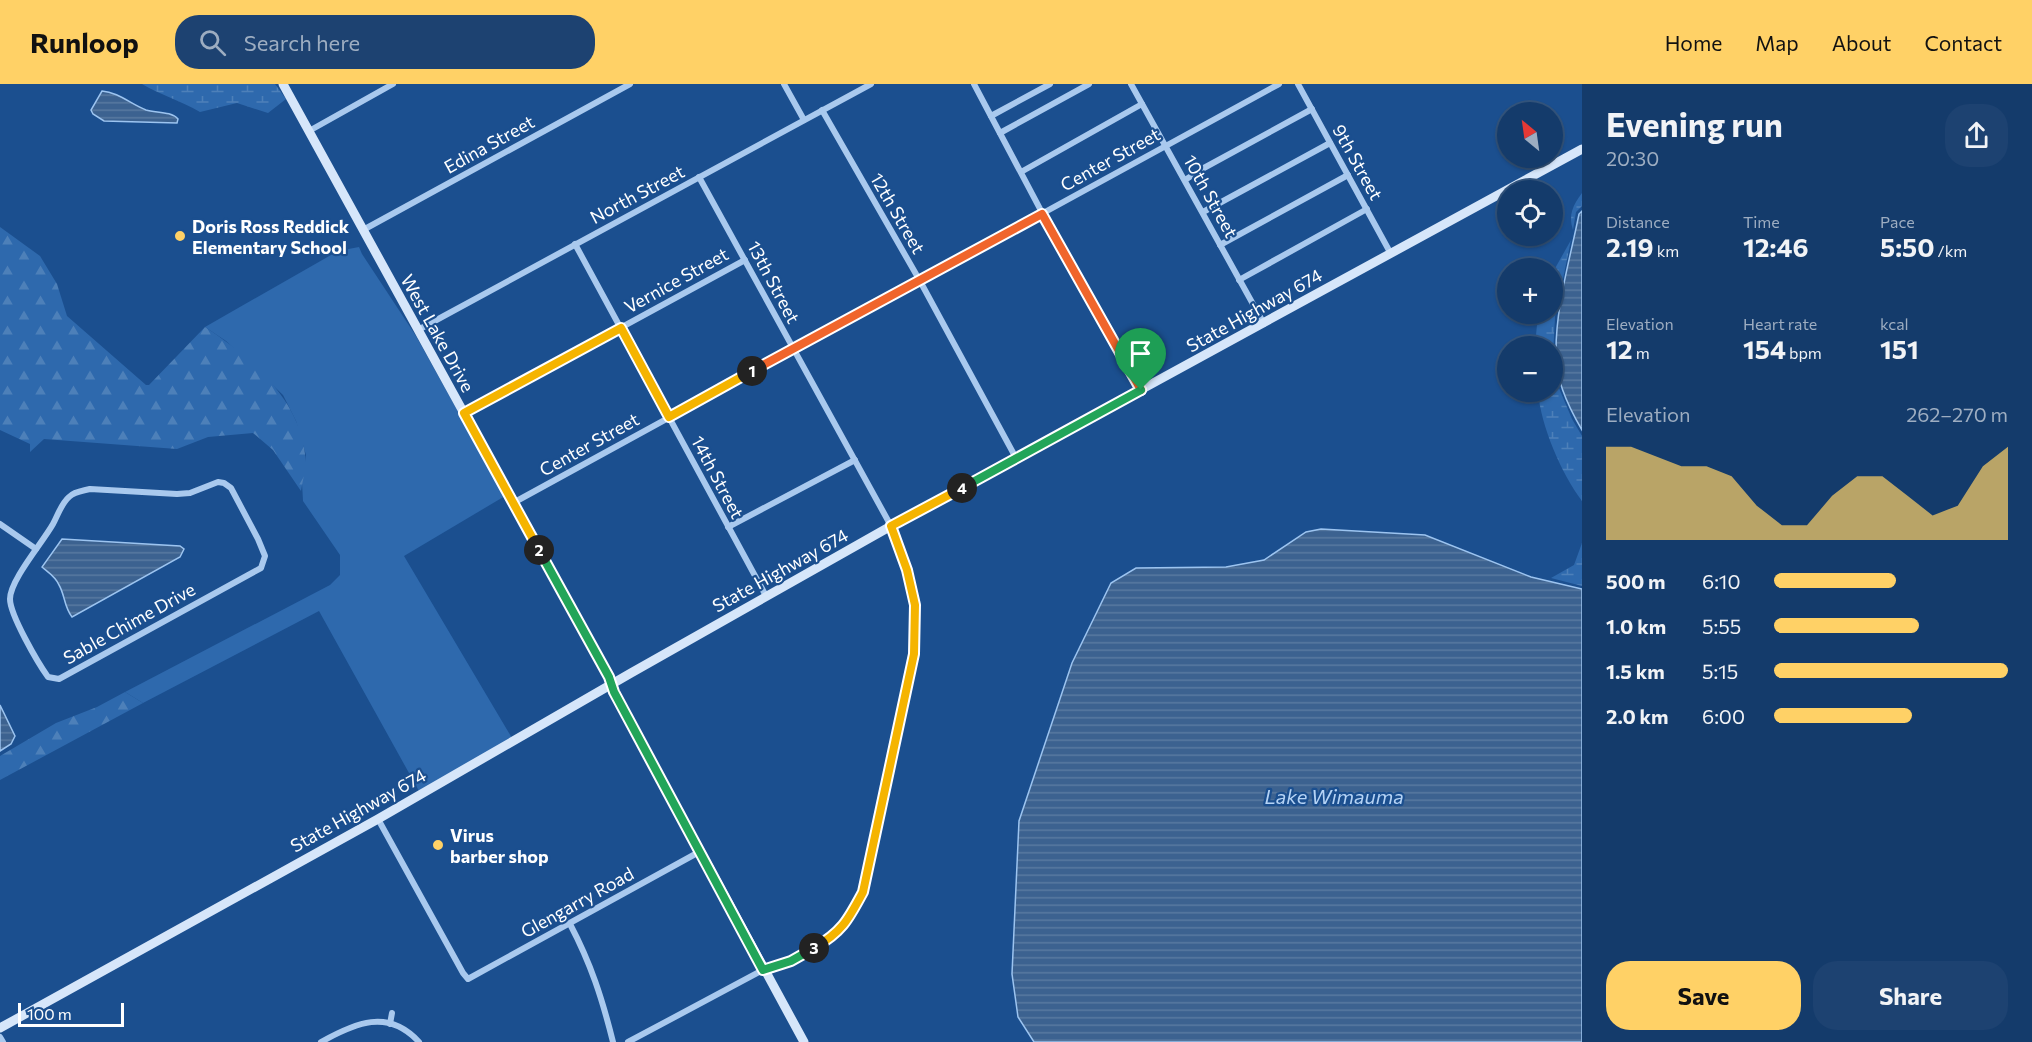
<!DOCTYPE html>
<meta charset="utf-8">
<style>
body{margin:0;font-family:Commissioner,sans-serif;background:#1d4271;color:#f1f3f6;height:100vh;display:flex;flex-direction:column;font-size:22px;white-space:nowrap}
*{box-sizing:border-box;margin:0}
p{font-size:20px;color:#9dadc1}
.icon{flex:none;width:33px;height:33px;fill:none;stroke:currentColor;stroke-width:2;stroke-linecap:round;stroke-linejoin:round}
.map{position:relative;flex:1;overflow:hidden}
.details{display:flex;flex-direction:column;background:#143b6b;width:450px}
.details>*{flex:none}
.needle{width:39px;rotate:331deg}
.fabs{position:absolute;left:1497px;top:18px;display:grid;gap:12px}
.fabs a{display:grid;place-items:center;width:66px;height:66px;border-radius:50%;background:#143b6b;box-shadow:0 2px 4px #0004,0 0 0 2px #33557e;font-size:30px}
.scale{position:absolute;left:18px;bottom:15px;width:106px;box-sizing:border-box;padding-left:6px;border:3px solid #fff;border-top:0;font-size:16px;line-height:21px;white-space:nowrap;color:#fff;-webkit-text-stroke:4px #1b4f8f;paint-order:stroke}
.pin{position:absolute;display:grid;place-items:center;width:51px;height:51px;color:#fff;margin:-62px -26px;border-radius:50% 50% 50% 0;rotate:-45deg;box-shadow:0 0 6px #0007}
.pin .icon{rotate:45deg}
.km{position:absolute;width:30px;height:30px;margin:-15px;border-radius:50%;background:#222;color:#fff;font-size:16px;line-height:30px;text-align:center}
.round{display:grid;place-items:center;flex:none;width:63px;height:63px;border-radius:24px;background:#1d4271}
.head{display:flex;align-items:center;justify-content:space-between;height:102px;padding:0 24px}
h1{font-size:33px;font-weight:700;line-height:45px}
.stats{display:grid;grid-template-columns:repeat(3,1fr);gap:9px;height:102px;padding:6px 24px}
.stats div{display:grid;align-content:center}
.stats b{font-size:26px;font-weight:700}
.stats small{font-size:16px;font-weight:400}
.stats p{font-size:16px}
.chart{height:168px;padding:12px 24px}
.chart p{display:flex;justify-content:space-between}
.chart svg{width:100%;height:108px;margin-top:6px;fill:#ffd166;opacity:.7}
.button{display:flex;gap:12px;margin-top:auto;padding:12px 24px}
.button a{flex:1;height:69px;border-radius:24px;background:#ffd166;color:#111;font-size:24px;font-weight:700;line-height:69px;text-align:center}
.button a+a{background:#1d4271;color:#f1f3f6}
ul{padding:0 24px;list-style:none;font-size:20px}
li{display:grid;grid-template-columns:96px 72px 1fr;align-items:center;height:45px}
li i{height:15px;border-radius:8px;background:#ffd166}
header{display:flex;align-items:center;gap:36px;box-sizing:border-box;height:84px;padding:0 30px;background:#ffd166;color:#111}
header strong{font-size:28px}
nav{display:flex;gap:33px;margin-inline-start:auto;font-size:21px}
.search{width:420px;height:54px;background:#1d4271;display:flex;align-items:center;gap:15px;box-sizing:border-box;padding:0 21px;border-radius:24px;color:#9dadc1;font-size:22px}
main{display:flex;flex:1;min-height:0}
.map>svg:first-child{display:block}
.grass{fill:#2e69ad}
.forest{fill:url(#forest-firs)}
.wetland{fill:url(#wetland-marsh)}
.water{fill:url(#water-rules);stroke:#9cc4f0;stroke-width:1.5}
.lines{fill:none;stroke-linecap:round;stroke-linejoin:round}
.street{stroke:#a9c9ee;stroke-width:6}
.secondary{stroke:#d6e6fa;stroke-width:9}
.split-1-casing{stroke:#fff;stroke-width:12}
.split-2-casing{stroke:#fff;stroke-width:12}
.split-3-casing{stroke:#fff;stroke-width:12}
.split-4-casing{stroke:#fff;stroke-width:12}
.split-5-casing{stroke:#fff;stroke-width:12}
.split-1{stroke:#f0652b;stroke-width:8}
.split-2{stroke:#f5b400;stroke-width:8}
.split-3{stroke:#22a559;stroke-width:8}
.split-4{stroke:#f5b400;stroke-width:8}
.split-5{stroke:#22a559;stroke-width:8}
.poi-dot{fill:#ffd166;stroke:#1b4f8f;stroke-width:2}
.labels{text-anchor:middle;dominant-baseline:central;stroke-width:4.5;stroke-linejoin:round;paint-order:stroke}
.street-label{font-size:18px;fill:#fff;stroke:#1b4f8f}
.poi-label{font-size:18px;font-weight:bold;fill:#fff;stroke:#1b4f8f;text-anchor:start}
.water-label{font-size:20px;font-style:italic;fill:#b5d3f5;stroke:#1b4f8f}
</style>
<header>
<strong>Runloop</strong>
<div class="search"><svg class="icon" aria-label="search" viewBox="0 0 24 24"><circle cx="10" cy="10" r="6"/><path d="M15 15l6 6"/></svg>Search here</div>
<nav><a>Home</a><a>Map</a><a>About</a><a>Contact</a></nav>
</header>
<main>
<div class="map">
<svg width="1582" height="958" viewBox="0 0 1582 958">
<defs>
<pattern id="forest-firs" width="22" height="20" patternUnits="userSpaceOnUse" patternTransform="scale(1.5)"><rect width="22" height="20" fill="#2e69ad"/><path d="M5 1l3.5 6h-7zM16 11l3.5 6h-7z" fill="#4d80b9"/></pattern>
<pattern id="wetland-marsh" width="20" height="14" patternUnits="userSpaceOnUse" patternTransform="scale(1.5)"><rect width="20" height="14" fill="#2e69ad"/><path d="M1 5h8M5 5V1M11 12h8M15 12V8" fill="none" stroke="#4d80b9"/></pattern>
<pattern id="water-rules" width="6" height="5" patternUnits="userSpaceOnUse" patternTransform="scale(1.5)"><rect width="6" height="5" fill="#3c6290"/><path d="M0 2.5h6" fill="none" stroke="#597aa1"/></pattern>
</defs>
<rect width="100%" height="100%" fill="#1b4f8f"/>
<polygon class="grass" points="359,163 362,170 416,252 505,412 404,472 512,654 419,707 319,527 143,619 125,608 330,501 340,491 340,471 303,417 302,399 306,371 296,337 283,311 226,257 205,243 338,167"/>
<g class="forest">
<path d="M0,143L40,172L57,200L67,232L146,301H149L205,243C249,272 299,314 305,370C307,381 303,395 301,407L273,366L253,349L208,353L177,365L44,355L30,368V360L0,346Z"/>
<polygon points="125,608 143,619 0,696 0,672 56,639 97,623"/>
</g>
<g class="wetland">
<path d="M142,0H275L286,15L268,29L237,19L200,28C181,17 161,11 142,0Z"/>
<path d="M1582,109V122L1576,128L1573,146C1568,131 1573,121 1582,109Z"/>
<path d="M1571,156L1555,233L1553,272L1556,297L1572,335L1582,352V417C1561,389 1541,342 1538,308H1552V262H1535L1538,230H1552L1553,188Z"/>
<polygon points="1582,459 1582,502 1551,494 1574,481"/>
</g>
<g class="water">
<path d="M102,7C118,8 132,21 146,26C156,29 171,27 178,35L177,39L104,37L93,30L91,26Z"/>
<path d="M1582,127V346C1569,324 1556,297 1556,272C1555,224 1570,176 1579,130Z"/>
<polygon points="1321,445 1425,451 1531,493 1582,505 1582,958 1034,958 1018,933 1012,890 1019,737 1072,579 1111,499 1136,484 1226,483 1264,476 1306,448"/>
<path d="M62,455L180,462L184,465L180,473L72,533C64,523 65,511 59,501C56,493 48,488 42,483Z"/>
<polygon points="0,621 15,652 11,660 0,667"/>
</g>
<g class="lines">
<g class="street">
<polyline points="784,0 804,36"/>
<polyline points="974,0 1066,174 1141,305"/>
<polyline points="1131,0 1264,240"/>
<polyline points="1298,0 1391,170"/>
<polyline points="822,26 920,197 1016,374"/>
<polyline points="991,32 1050,0"/>
<polyline points="309,47 393,0"/>
<polyline points="1000,49 1089,0"/>
<polyline points="1021,88 1142,20"/>
<polyline points="1185,96 1202,85 1312,25"/>
<polyline points="1203,128 1330,59"/>
<polyline points="363,146 630,0"/>
<polyline points="575,160 766,512"/>
<polyline points="1220,161 1348,91"/>
<polyline points="1239,196 1367,125"/>
<polyline points="418,246 871,0"/>
<polyline points="464,329 745,176"/>
<path d="M218,398L224,399L231,404L258,455L265,472L261,484L59,595L48,593C38,579 10,531 10,515C10,496 43,458 53,440C58,431 61,420 69,413C75,407 83,407 90,405L177,410L190,409Z"/>
<polyline points="513,419 1279,0"/>
<polyline points="0,440 36,465"/>
<polyline points="728,443 855,376"/>
<polyline points="378,735 463,889 468,895 699,768"/>
<path d="M570,840C591,880 602,914 613,958"/>
<polyline points="390,940 392,929"/>
<polyline points="0,953 3,958"/>
<path d="M321,958C355,939 388,924 419,958"/>
<polyline points="628,958 763,886 791,877 826,858 845,842 863,808 914,570 915,521 907,486 891,442 699,93"/>
</g>
<g class="secondary">
<polyline points="283,0 609,593 614,608 804,958"/>
<polyline points="0,944 378,735 631,589 891,442 1582,65"/>
</g>
</g>
<g class="lines">
<g class="split-1-casing">
<polyline id="split-1" points="752,287 1042,130 1141,306"/>
</g>
<g class="split-2-casing">
<polyline id="split-2" points="539,466 464,329 621,244 669,333 752,287"/>
</g>
<g class="split-3-casing">
<polyline id="split-3" points="539,466 609,593 614,608 763,886 791,877 814,864"/>
</g>
<g class="split-4-casing">
<path id="split-4" d="M814,864C842,848 848,836 863,808L914,570L915,521L907,486L891,442L962,404"/>
</g>
<g class="split-5-casing">
<polyline id="split-5" points="962,404 1141,306"/>
</g>
<use href="#split-1" class="split-1"/>
<use href="#split-2" class="split-2"/>
<use href="#split-3" class="split-3"/>
<use href="#split-4" class="split-4"/>
<use href="#split-5" class="split-5"/>
</g>
<g class="poi-dot">
<circle cx="180" cy="152" r="6"/>
<circle cx="438" cy="761" r="6"/>
</g>
<g class="labels">
<g class="street-label">
<text transform="translate(489 60) rotate(-29)">Edina Street</text>
<text transform="translate(1110 75) rotate(-29)">Center Street</text>
<text transform="translate(1358 78) rotate(61)">9th Street</text>
<text transform="translate(637 110) rotate(-28)">North Street</text>
<text transform="translate(1211 112) rotate(61)">10th Street</text>
<text transform="translate(898 129) rotate(60)">12th Street</text>
<text transform="translate(676 196) rotate(-29)">Vernice Street</text>
<text transform="translate(774 198) rotate(62)">13th Street</text>
<text transform="translate(1254 226) rotate(-29)">State Highway 674</text>
<text transform="translate(438 249) rotate(61)">West Lake Drive</text>
<text transform="translate(589 360) rotate(-29)">Center Street</text>
<text transform="translate(718 393) rotate(62)">14th Street</text>
<text transform="translate(780 486) rotate(-29)">State Highway 674</text>
<text transform="translate(129 539) rotate(-29)">Sable Chime Drive</text>
<text transform="translate(358 726) rotate(-29)">State Highway 674</text>
<text transform="translate(577 818) rotate(-29)">Glengarry Road</text>
</g>
<g class="poi-label">
<text x="192" y="142">Doris Ross Reddick<tspan x="192" dy="21">Elementary School</tspan></text>
<text x="450" y="751">Virus<tspan x="450" dy="21">barber shop</tspan></text>
</g>
<g class="water-label">
<text x="1334" y="712">Lake Wimauma</text>
</g>
</g>
</svg>
<div class="fabs">
<a><svg class="needle" viewBox="-14 -14 28 28"><path d="M0-13l5 13h-10z" fill="#e53935"/><path d="M0 13l5-13h-10z" fill="#9dadc1"/></svg></a>
<a><svg class="icon" aria-label="locate" viewBox="0 0 24 24"><circle cx="12" cy="12" r="6"/><path d="M12 2v4M12 18v4M2 12h4M18 12h4"/></svg></a>
<a>+</a>
<a>−</a>
</div>
<div class="scale">100 m</div>
<div class="pin" style="left:1141px;top:306px;background:#1e9e55"><svg class="icon" aria-label="arrive" viewBox="0 0 24 24"><path d="M6 21V4h12l-3 4 3 4H6"/></svg></div>
<b class="km" style="left:752px;top:287px">1</b>
<b class="km" style="left:539px;top:466px">2</b>
<b class="km" style="left:814px;top:864px">3</b>
<b class="km" style="left:962px;top:404px">4</b>
</div>
<section class="details">
<div class="head"><div><h1>Evening run</h1><p>20:30</p></div><a class="round"><svg class="icon" aria-label="share" viewBox="0 0 24 24"><path d="M12 15V3M7 8l5-5 5 5M5 13v7h14v-7"/></svg></a></div>
<div class="stats">
<div><p>Distance</p><b>2.19<small> km</small></b></div>
<div><p>Time</p><b>12:46</b></div>
<div><p>Pace</p><b>5:50<small> /km</small></b></div>
</div>
<div class="stats">
<div><p>Elevation</p><b>12<small> m</small></b></div>
<div><p>Heart rate</p><b>154<small> bpm</small></b></div>
<div><p>kcal</p><b>151</b></div>
</div>
<div class="chart"><p><span>Elevation</span>262–270 m</p>
<svg viewBox="0 0 160 44" preserveAspectRatio="none"><path d="M0 44V6L10 6L20 10L30 14L40 14L50 18L60 30L70 38L80 38L90 26L100 18L110 18L120 26L130 34L140 30L150 14L160 6V44z"/></svg>
</div>
<ul>
<li><b>500 m</b>6:10<i style="width:52%"></i></li>
<li><b>1.0 km</b>5:55<i style="width:62%"></i></li>
<li><b>1.5 km</b>5:15<i style="width:100%"></i></li>
<li><b>2.0 km</b>6:00<i style="width:59%"></i></li>
</ul>
<div class="button"><a>Save</a><a>Share</a></div>
</section>
</main>
